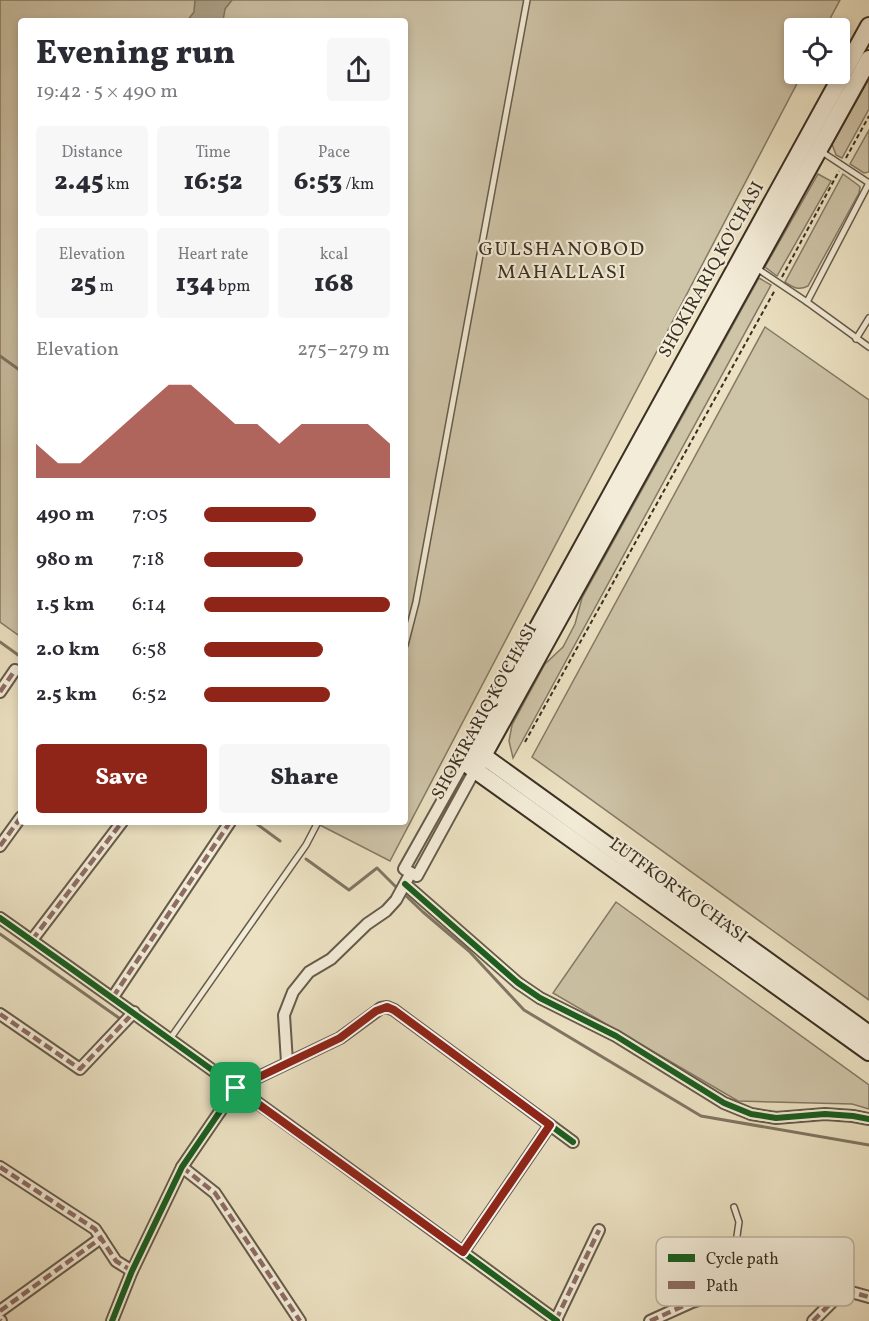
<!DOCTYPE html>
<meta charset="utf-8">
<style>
body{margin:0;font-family:Vollkorn,serif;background:#f7f7f7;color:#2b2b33;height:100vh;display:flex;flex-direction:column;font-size:22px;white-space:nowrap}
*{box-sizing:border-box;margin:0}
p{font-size:20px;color:#7c7c81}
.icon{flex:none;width:33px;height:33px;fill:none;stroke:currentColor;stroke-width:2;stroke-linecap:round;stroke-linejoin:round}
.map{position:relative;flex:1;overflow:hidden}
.details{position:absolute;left:18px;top:18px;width:390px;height:807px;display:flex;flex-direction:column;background:#fff;border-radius:6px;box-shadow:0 3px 9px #0003}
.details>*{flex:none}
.fabs{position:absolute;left:784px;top:18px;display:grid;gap:12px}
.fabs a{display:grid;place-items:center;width:66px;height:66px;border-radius:6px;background:#fff;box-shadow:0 3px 9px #0003;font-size:30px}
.pin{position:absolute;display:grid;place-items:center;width:51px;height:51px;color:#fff;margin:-26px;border-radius:12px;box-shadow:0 3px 9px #0006}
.round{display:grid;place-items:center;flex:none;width:63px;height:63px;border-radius:6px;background:#f7f7f7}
.overview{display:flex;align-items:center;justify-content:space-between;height:102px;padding:0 18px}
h1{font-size:33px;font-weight:800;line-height:45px}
.figures{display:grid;grid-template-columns:repeat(3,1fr);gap:9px;height:102px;padding:6px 18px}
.figures div{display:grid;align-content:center;border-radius:6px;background:#f7f7f7;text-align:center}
.figures b{font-size:26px;font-weight:800}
.figures small{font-size:16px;font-weight:400}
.figures p{font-size:16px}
.chart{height:168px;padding:12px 18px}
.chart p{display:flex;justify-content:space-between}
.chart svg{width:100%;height:108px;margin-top:6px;fill:#8f2418;opacity:.7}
.button{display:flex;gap:12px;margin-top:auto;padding:12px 18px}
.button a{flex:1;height:69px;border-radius:6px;background:#8f2418;color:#fff;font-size:24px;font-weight:800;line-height:69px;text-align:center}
.button a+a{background:#f7f7f7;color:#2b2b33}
ul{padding:0 18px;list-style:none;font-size:20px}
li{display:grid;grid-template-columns:96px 72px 1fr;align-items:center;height:45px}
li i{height:15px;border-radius:8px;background:#8f2418}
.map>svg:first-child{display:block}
.green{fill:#cec4a8;stroke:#847a66;stroke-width:1.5}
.water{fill:#afa58d;stroke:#807663;stroke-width:1.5}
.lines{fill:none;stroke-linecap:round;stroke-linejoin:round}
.stream{stroke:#807663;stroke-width:3}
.lane-casing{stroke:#665c4b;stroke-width:8}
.street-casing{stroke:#665c4b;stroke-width:14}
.secondary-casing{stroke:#3a3023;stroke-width:20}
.path{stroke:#3a3023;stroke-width:2;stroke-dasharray:4.5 3;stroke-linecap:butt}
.lane{stroke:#f3ecd8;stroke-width:5}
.street{stroke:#f3ecd8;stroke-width:10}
.secondary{stroke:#f3ecd8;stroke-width:16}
.quiet{stroke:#8d6e63;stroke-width:4.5;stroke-dasharray:9 4.5;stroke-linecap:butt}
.cycleway-casing{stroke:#f3ecd8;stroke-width:10}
.cycleway{stroke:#1b5e20;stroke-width:6}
.route-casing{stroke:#fff;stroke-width:12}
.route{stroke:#8f2418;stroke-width:8}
.labels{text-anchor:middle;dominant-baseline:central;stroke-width:4.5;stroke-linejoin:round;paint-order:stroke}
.street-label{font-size:18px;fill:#3a3023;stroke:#f3ecd8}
.neighbourhood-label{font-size:20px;letter-spacing:1.5px;fill:#3a3023;stroke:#f3ecd8}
.key{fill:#f3ecd8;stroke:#bcb4a2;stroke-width:1.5}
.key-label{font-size:16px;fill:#3a3023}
</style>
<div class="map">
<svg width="869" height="1321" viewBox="0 0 869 1321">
<rect width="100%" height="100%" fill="#ece2c3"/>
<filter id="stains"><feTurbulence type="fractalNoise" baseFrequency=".00333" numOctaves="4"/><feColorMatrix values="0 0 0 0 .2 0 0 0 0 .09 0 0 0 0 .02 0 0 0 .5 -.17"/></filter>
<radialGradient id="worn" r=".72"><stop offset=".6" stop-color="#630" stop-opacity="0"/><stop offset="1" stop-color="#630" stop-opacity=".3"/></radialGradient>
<g class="green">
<polygon points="0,0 840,0 825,28 795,28 795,74 802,74 390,861 314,822 405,822 405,21 21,21 21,637 0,622"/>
<polygon points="869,79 869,109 842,158 836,155 832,144"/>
<polygon points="869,130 869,172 864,173 850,164"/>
<polygon points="818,174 831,181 777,276 765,267"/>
<path d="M843,174L858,185L860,187L859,193L808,286C798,291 793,287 785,282Z"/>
<polygon points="759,278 771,285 513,758 509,741 512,725 545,664 563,647 575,624 582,598"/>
<polygon points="765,327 869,400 869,1000 532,757"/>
<polygon points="616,902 869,1085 869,1109 852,1104 738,1101 553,993"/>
</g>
<polygon class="water" points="195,0 232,0 225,9 223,21 187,21 194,12"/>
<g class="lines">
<g class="stream">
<polyline points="0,356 21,371"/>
<polyline points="0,642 21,657"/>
<polyline points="254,822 280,841"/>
<polyline points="306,859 349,890 377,868 398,889"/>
<polyline points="403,893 423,912 469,951 524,1010 701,1116 869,1145"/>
<polyline points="0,934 119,1018"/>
</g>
<g class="lane-casing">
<g id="lane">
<polyline points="822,152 869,183"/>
<polyline points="755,267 807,302 869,347"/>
<polyline points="807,302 869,183"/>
<polyline points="856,339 869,318"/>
<polyline points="405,645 416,602 527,0"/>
<polyline points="170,1039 306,845 318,822"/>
<polyline points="734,1207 739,1222 737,1236 739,1255 747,1275 755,1288"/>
</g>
</g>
<g class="street-casing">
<g id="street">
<polyline points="0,692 15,670"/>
<polyline points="464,762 404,869 417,876 475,770"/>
<polyline points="0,846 21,817"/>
<polyline points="405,884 518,983 540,998 616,1036 724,1103 751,1114 776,1118 825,1114 853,1116 869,1119"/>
<path d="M0,918C187,1050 372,1186 557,1321"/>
<polyline points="32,940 122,822"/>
<polyline points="113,997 230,822"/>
<polyline points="0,1014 80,1069 134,1012"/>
<polyline points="287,1062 284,1015 293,992 309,972 331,959 367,924 386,911 396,900 408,878"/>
<polyline points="0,1167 95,1229 116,1261 132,1271"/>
<polyline points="182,1167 215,1193 300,1321"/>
<polyline points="463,1252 550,1125"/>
<polyline points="0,1311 101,1238"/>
<polyline points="0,1320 1,1321"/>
<polyline points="556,1320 599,1230"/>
<polyline points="112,1321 132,1271 182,1167 236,1088 340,1038 381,1008 387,1007 394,1010 573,1142"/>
<polyline points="650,1321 692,1302 717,1294 740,1289 763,1287 788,1288 834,1292 844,1290 869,1297"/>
<polyline points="813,1321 844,1290"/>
</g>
</g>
<g class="secondary-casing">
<g id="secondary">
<polyline points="869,26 464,762 869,1052"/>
<polyline points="475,750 869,1034"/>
<polyline points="475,770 869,59"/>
</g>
</g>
<g class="path">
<polyline points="846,158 869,116"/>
<polyline points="782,277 839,171"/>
<polyline points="525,742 775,290"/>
</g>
<use href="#lane" class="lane"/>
<use href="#street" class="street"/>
<use href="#secondary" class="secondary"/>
<g class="quiet">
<polyline points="0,692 15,670"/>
<polyline points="0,846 21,817"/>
<polyline points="32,940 122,822"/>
<polyline points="113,997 230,822"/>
<polyline points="0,1014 80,1069 134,1012"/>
<polyline points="0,1167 95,1229 116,1261 132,1271"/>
<polyline points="182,1167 215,1193 300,1321"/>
<polyline points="463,1252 550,1125"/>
<polyline points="0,1311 101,1238"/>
<polyline points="0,1320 1,1321"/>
<polyline points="556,1320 599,1230"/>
<polyline points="650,1321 692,1302 717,1294 740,1289 763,1287 788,1288 834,1292 844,1290 869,1297"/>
<polyline points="813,1321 844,1290"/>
</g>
<g class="cycleway-casing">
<g id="cycleway">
<polyline points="405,884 518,983 540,998 616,1036 724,1103 751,1114 776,1118 825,1114 853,1116 869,1119"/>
<path d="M0,918C187,1050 372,1186 557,1321"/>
<polyline points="112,1321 132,1271 182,1167 236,1088 340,1038 381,1008 387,1007 394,1010 573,1142"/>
</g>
</g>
<use href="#cycleway" class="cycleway"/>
</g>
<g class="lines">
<g class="route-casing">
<polygon id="route" points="387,1007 394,1010 550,1125 463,1252 236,1088 340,1038 376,1011"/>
</g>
<use href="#route" class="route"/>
</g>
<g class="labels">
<g class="street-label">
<text transform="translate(712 270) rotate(-61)">SHOKIRARIQ KO'CHASI</text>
<text transform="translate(485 712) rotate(-61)">SHOKIRARIQ KO'CHASI</text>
<text transform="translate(678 891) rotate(36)">LUTFKOR KO'CHASI</text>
</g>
<g class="neighbourhood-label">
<text x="562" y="250">GULSHANOBOD<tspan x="562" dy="23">MAHALLASI</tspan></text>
</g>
</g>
<rect x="656" y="1237" width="198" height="69" rx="9" class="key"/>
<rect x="668" y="1254" width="27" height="8" fill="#1b5e20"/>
<rect x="668" y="1281" width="27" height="8" fill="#8d6e63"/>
<g class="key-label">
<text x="706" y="1264">Cycle path</text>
<text x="706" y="1291">Path</text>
</g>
<rect width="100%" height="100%" filter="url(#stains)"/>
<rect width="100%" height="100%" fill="url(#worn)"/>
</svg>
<div class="fabs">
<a><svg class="icon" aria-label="locate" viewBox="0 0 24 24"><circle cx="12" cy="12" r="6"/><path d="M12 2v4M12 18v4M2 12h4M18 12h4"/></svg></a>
</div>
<div class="pin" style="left:236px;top:1088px;background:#1e9e55"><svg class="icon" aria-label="arrive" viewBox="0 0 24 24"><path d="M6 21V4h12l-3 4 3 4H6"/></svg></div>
<section class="details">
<div class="overview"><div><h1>Evening run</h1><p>19:42 · 5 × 490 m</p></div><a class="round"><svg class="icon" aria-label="share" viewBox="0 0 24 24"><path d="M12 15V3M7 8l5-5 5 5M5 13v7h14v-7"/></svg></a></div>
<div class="figures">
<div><p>Distance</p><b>2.45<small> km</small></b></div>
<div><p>Time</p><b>16:52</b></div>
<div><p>Pace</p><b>6:53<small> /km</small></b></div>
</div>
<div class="figures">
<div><p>Elevation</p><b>25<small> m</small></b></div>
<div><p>Heart rate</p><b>134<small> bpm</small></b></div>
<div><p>kcal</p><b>168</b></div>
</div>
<div class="chart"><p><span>Elevation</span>275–279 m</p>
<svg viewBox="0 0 160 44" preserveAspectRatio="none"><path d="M0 44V30L10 38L20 38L30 30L40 22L50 14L60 6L70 6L80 14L90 22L100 22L110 30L120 22L130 22L140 22L150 22L160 30V44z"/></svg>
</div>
<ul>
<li><b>490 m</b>7:05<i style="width:60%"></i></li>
<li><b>980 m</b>7:18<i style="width:53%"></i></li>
<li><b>1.5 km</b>6:14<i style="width:100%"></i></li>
<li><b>2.0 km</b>6:58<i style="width:64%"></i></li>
<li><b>2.5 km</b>6:52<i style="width:68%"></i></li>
</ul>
<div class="button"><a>Save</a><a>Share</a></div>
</section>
</div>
